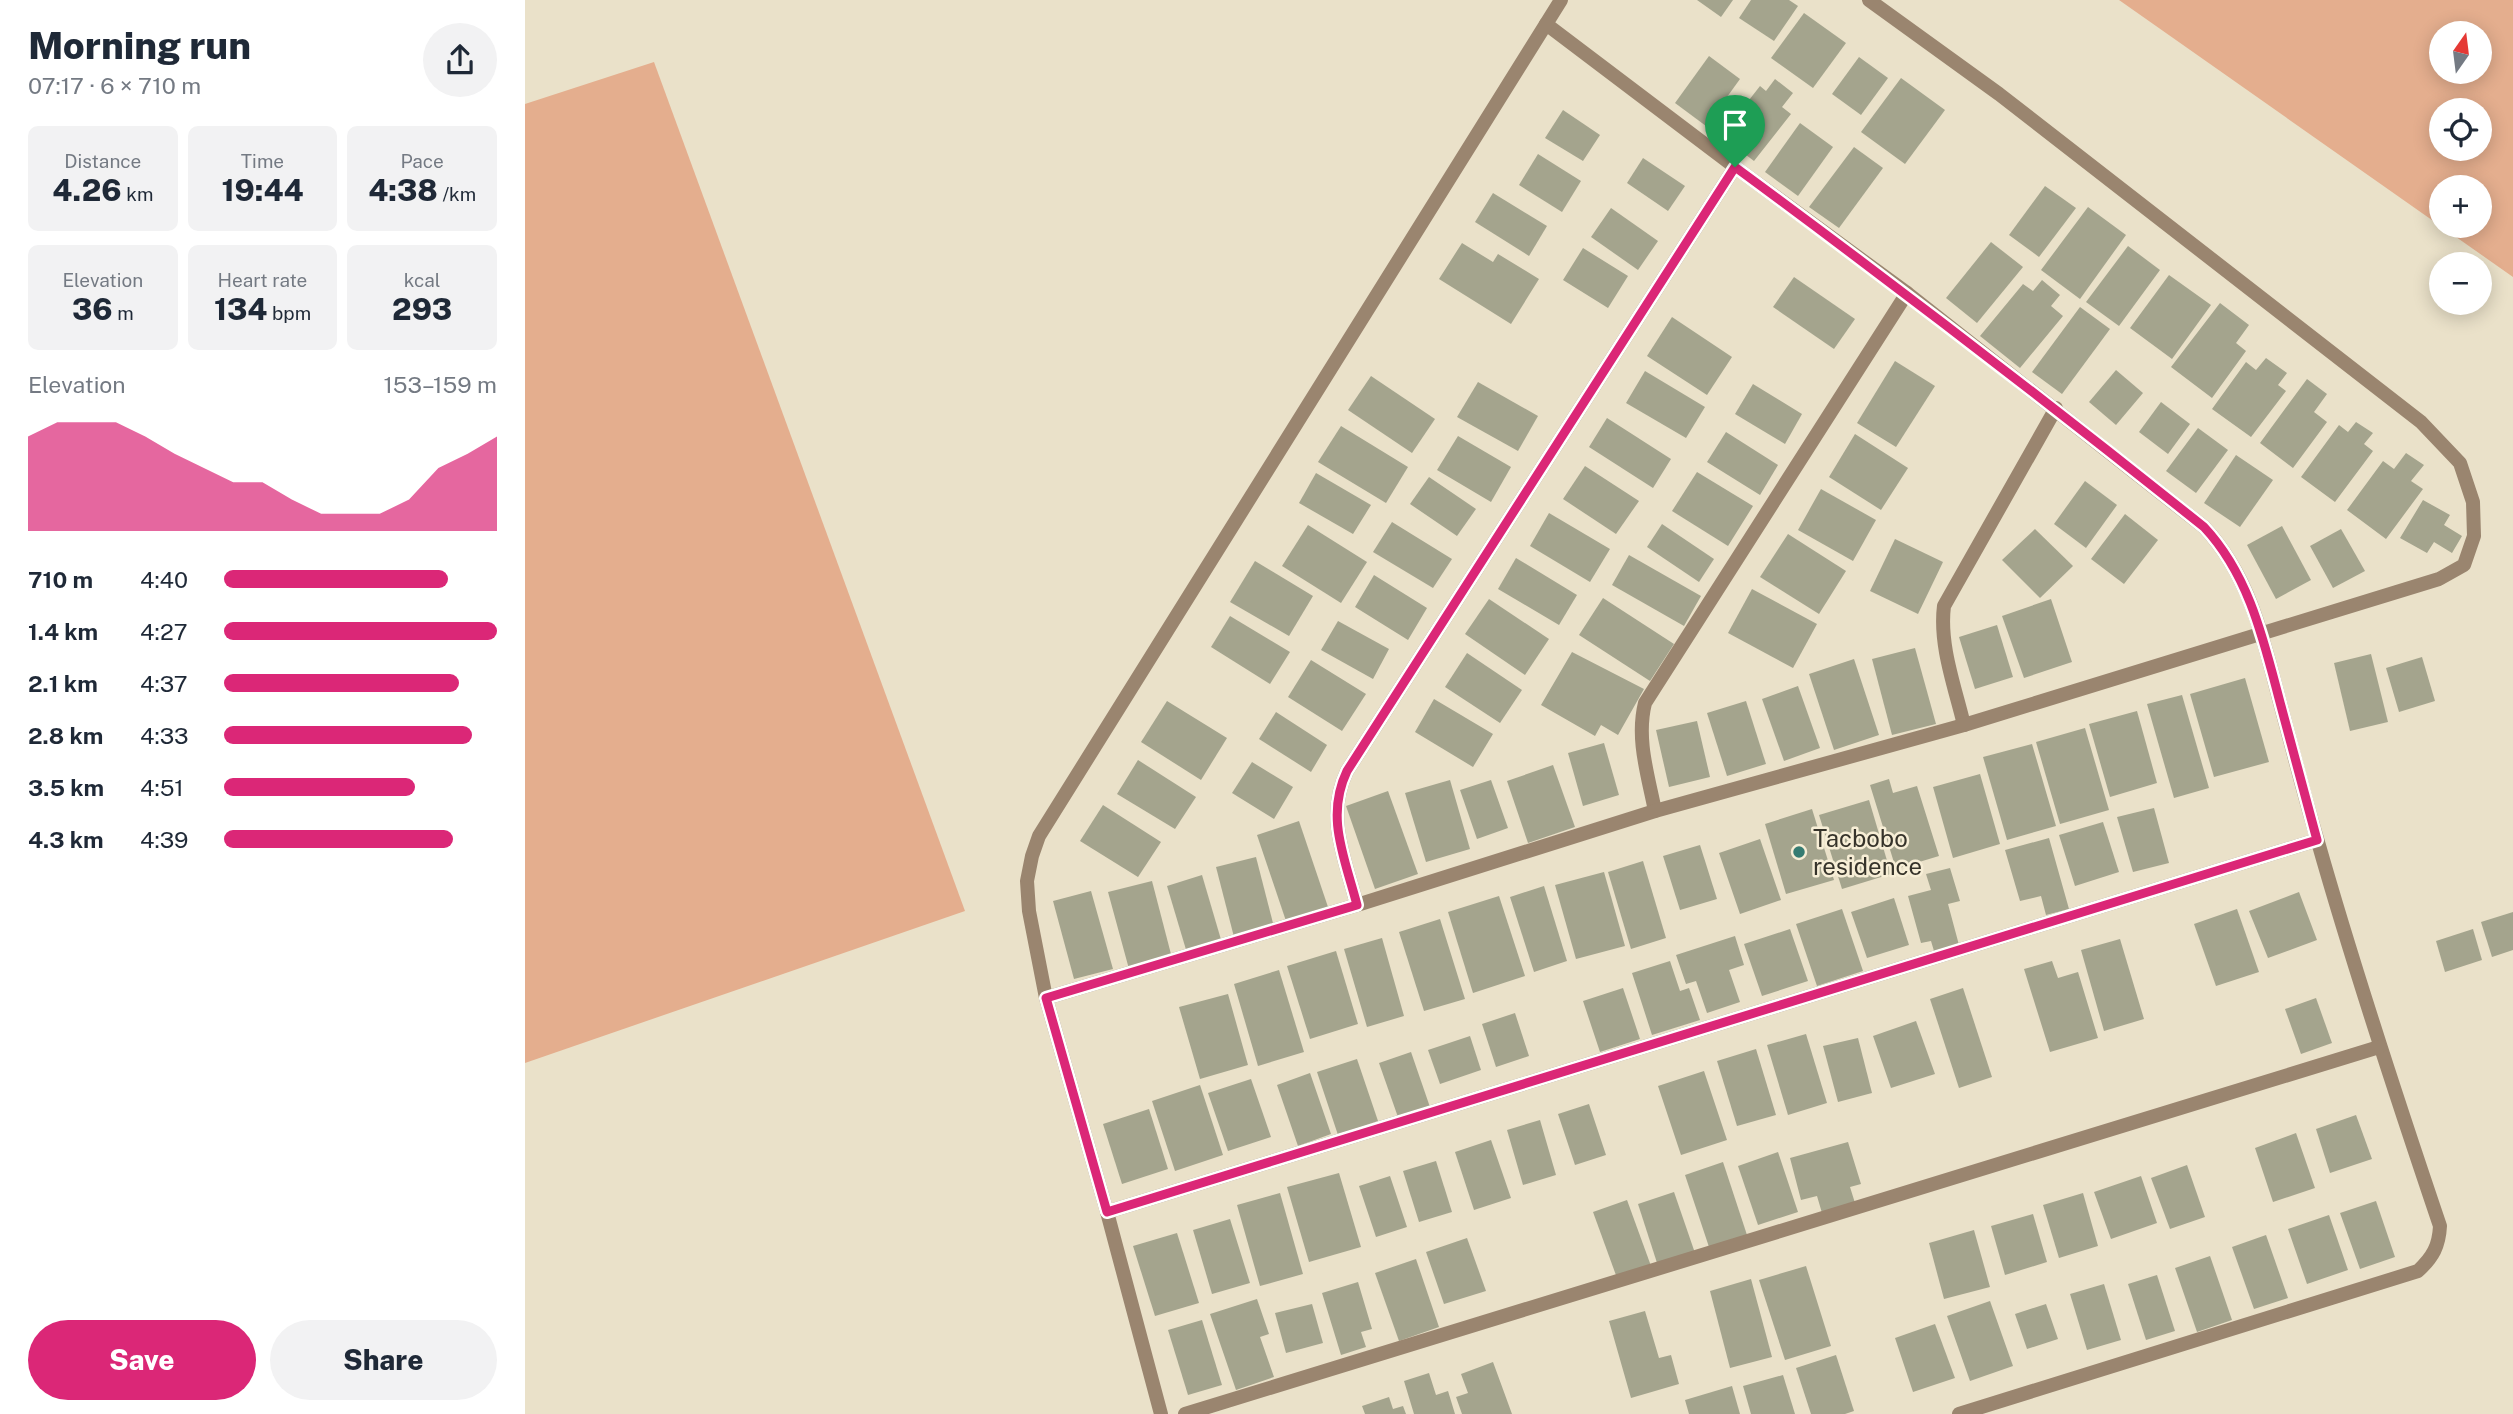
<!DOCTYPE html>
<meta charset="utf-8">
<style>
body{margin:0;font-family:"Public Sans",sans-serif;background:#f2f2f3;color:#1f2937;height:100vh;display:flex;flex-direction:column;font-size:26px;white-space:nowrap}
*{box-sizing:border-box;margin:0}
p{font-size:23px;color:#747a83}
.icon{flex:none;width:38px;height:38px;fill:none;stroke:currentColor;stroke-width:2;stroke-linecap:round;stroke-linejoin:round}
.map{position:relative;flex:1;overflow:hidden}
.side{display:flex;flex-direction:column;background:#fff;width:525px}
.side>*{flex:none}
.needle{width:46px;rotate:14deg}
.controls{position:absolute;left:1904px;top:21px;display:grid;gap:14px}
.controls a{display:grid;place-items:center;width:63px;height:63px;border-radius:50%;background:#fff;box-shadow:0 4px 18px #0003;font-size:35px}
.pin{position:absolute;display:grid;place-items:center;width:60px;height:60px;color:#fff;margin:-72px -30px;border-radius:50% 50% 50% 0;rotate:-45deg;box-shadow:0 0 7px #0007}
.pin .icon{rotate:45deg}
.round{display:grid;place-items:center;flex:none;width:74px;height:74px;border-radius:37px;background:#f2f2f3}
.head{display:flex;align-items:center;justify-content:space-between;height:119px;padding:0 28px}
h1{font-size:38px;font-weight:800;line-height:52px}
.figures{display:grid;grid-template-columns:repeat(3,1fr);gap:10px;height:119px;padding:7px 28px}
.figures div{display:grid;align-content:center;border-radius:10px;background:#f2f2f3;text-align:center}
.figures b{font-size:30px;font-weight:800}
.figures small{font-size:19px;font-weight:400}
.figures p{font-size:19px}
.chart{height:196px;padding:14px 28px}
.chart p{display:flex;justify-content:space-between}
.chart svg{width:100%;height:126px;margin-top:7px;fill:#db2777;opacity:.7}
.cta{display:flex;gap:14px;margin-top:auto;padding:14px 28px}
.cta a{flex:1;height:80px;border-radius:42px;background:#db2777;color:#fff;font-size:28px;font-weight:800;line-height:80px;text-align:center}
.cta a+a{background:#f2f2f3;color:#1f2937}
ul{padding:0 28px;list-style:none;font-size:23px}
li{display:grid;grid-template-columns:112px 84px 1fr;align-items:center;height:52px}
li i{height:18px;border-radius:9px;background:#db2777}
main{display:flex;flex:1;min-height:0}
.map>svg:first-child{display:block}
.green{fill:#e4ae8e;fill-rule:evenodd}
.building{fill:#a4a48d}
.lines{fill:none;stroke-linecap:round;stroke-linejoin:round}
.minor{stroke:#9a856f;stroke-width:14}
.route-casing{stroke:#fff;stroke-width:14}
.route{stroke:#db2777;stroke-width:9}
.poi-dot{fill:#367c72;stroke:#f7eed6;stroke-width:2.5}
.labels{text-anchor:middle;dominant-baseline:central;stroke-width:5;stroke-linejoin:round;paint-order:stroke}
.poi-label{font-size:24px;fill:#36332a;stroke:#f7eed6;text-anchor:start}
</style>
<main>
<section class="side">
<div class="head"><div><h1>Morning run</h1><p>07:17 · 6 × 710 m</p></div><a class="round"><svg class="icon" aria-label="share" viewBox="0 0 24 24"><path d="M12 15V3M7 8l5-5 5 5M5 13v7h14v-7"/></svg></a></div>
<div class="figures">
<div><p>Distance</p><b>4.26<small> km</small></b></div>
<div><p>Time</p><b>19:44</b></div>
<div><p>Pace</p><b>4:38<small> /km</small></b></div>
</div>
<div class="figures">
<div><p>Elevation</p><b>36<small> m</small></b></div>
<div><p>Heart rate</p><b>134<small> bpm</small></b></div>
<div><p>kcal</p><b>293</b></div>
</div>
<div class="chart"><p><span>Elevation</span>153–159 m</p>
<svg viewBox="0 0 160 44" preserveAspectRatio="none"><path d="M0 44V11L10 6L20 6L30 6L40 11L50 17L60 22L70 27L80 27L90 33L100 38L110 38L120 38L130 33L140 22L150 17L160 11V44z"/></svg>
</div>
<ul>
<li><b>710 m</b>4:40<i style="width:82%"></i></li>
<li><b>1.4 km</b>4:27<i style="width:100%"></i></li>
<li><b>2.1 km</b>4:37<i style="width:86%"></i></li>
<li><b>2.8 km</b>4:33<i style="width:91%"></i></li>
<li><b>3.5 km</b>4:51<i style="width:70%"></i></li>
<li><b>4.3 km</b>4:39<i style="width:84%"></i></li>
</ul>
<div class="cta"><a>Save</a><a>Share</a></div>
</section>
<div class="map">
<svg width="1988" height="1414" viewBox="0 0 1988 1414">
<rect width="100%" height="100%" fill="#eae1c9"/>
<g class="green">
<path d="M1594,0H1988V277ZM1916,33H1955V72H1916ZM1916,110H1955V149H1916ZM1916,187H1955V226H1916Z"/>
<polygon points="129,62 440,911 0,1063 0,104"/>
</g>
<g class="building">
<polygon points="1172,0 1208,0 1196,17"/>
<polygon points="1226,0 1264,0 1273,6 1249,41 1214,18"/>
<polygon points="1279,13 1321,43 1288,88 1246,58"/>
<polygon points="1184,56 1215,79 1181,126 1150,103"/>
<polygon points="1334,57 1363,78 1336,115 1307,94"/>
<polygon points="1376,78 1420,110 1380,164 1336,132"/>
<polygon points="1250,79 1268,93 1257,107 1266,114 1229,161 1196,136 1235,86 1241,91"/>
<polygon points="1038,110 1075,135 1058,161 1020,138"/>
<polygon points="1275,123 1308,147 1273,196 1240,172"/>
<polygon points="1329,147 1358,168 1314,228 1284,207"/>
<polygon points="1013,154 1056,181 1037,212 994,185"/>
<polygon points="1118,158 1160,186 1143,211 1102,183"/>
<polygon points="1520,186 1551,208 1514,257 1484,235"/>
<polygon points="968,193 1022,226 1004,256 950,222"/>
<polygon points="1563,207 1601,235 1555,299 1516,270"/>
<polygon points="1086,208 1133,241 1113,270 1066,237"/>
<polygon points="1466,242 1498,267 1452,323 1421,298"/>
<polygon points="937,243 968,262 973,254 1014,279 986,324 914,279"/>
<polygon points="1603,246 1635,270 1594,326 1561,302"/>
<polygon points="1058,248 1103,276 1083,308 1038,280"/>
<polygon points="1644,275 1686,305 1647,359 1605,328"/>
<polygon points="1269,277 1330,319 1309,349 1248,307"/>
<polygon points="1517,280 1535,295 1526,306 1538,316 1495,368 1455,336 1498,284 1508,291"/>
<polygon points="1695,303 1724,325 1711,343 1721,351 1687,398 1646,367"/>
<polygon points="1555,307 1585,329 1537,394 1507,372"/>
<polygon points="1147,317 1207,357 1182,395 1122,356"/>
<polygon points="1741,358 1762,373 1753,385 1761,391 1726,437 1687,409 1721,362 1731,370"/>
<polygon points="1370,361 1410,386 1371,447 1332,423"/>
<polygon points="1591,370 1618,393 1591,425 1564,402"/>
<polygon points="1120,371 1180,407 1161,438 1101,403"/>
<polygon points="846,376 910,419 887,453 823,410"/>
<polygon points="1782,379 1802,394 1789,412 1802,422 1768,468 1735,443"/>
<polygon points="953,382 1013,416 993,451 932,417"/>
<polygon points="1228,384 1277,414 1260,444 1210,414"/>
<polygon points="1636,402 1665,424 1643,454 1614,432"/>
<polygon points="1082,418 1146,459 1128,488 1064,447"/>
<polygon points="1831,422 1848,433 1839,444 1848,451 1810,502 1776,477 1814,425 1823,432"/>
<polygon points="816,426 883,467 861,503 793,462"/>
<polygon points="1673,428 1703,450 1671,493 1641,471"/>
<polygon points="1201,432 1253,465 1235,495 1182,462"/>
<polygon points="1330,434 1383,468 1356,510 1304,477"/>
<polygon points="933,436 986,467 966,502 912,470"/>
<polygon points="1881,453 1899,465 1886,481 1898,489 1861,539 1822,510 1858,461 1869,469"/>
<polygon points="1711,455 1748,480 1715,527 1679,503"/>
<polygon points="1060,466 1114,501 1091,534 1038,499"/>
<polygon points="1172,472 1228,506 1203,546 1147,511"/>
<polygon points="791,473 846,505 828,534 774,503"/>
<polygon points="904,477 951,509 932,536 885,504"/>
<polygon points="1560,481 1592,505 1561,548 1529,524"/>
<polygon points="1296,489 1351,520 1328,561 1273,530"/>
<polygon points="1898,500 1925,515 1919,525 1937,536 1927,553 1909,542 1902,553 1875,538"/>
<polygon points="1024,513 1085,549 1065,582 1005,546"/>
<polygon points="1600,514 1633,540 1599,584 1566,559"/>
<polygon points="867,522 927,559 908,588 848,552"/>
<polygon points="1137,524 1189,559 1174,582 1122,547"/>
<polygon points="783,525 842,562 816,603 757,566"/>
<polygon points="1757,526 1786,580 1751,599 1722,545"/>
<polygon points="1510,529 1548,566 1515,598 1477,560"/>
<polygon points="1816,529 1840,571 1808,588 1785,546"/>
<polygon points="1263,534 1321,571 1294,614 1235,577"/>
<polygon points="1370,539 1418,562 1393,614 1345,591"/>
<polygon points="1104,555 1176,596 1159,626 1087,585"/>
<polygon points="991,558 1052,595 1034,625 973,589"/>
<polygon points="730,561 788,596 764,636 705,602"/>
<polygon points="849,575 902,608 883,640 830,607"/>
<polygon points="1227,589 1292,624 1268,668 1203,633"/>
<polygon points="1078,598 1149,644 1125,681 1054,635"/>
<polygon points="964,599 1024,639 1000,675 940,634"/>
<polygon points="1526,599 1547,662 1499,678 1477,616"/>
<polygon points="705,616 765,652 745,684 686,647"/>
<polygon points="813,621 864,649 848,679 796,650"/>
<polygon points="1472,625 1488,677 1450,689 1434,637"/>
<polygon points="1390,648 1411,724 1367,735 1347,659"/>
<polygon points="1047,652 1119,689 1093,735 1076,725 1070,736 1016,705"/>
<polygon points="942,653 997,690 975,723 920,687"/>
<polygon points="1846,654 1863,722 1825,731 1809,663"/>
<polygon points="1897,657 1910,701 1874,712 1861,668"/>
<polygon points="1329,659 1354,735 1309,750 1284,674"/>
<polygon points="786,660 841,694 817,731 763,697"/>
<polygon points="1720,678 1744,762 1689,777 1665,694"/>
<polygon points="1273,686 1295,748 1259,761 1237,699"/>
<polygon points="1657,695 1684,788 1649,798 1622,704"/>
<polygon points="909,699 968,734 948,767 890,732"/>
<polygon points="642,701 702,738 676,780 616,742"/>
<polygon points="1221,701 1241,764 1202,776 1182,713"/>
<polygon points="1612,711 1632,783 1585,797 1564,724"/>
<polygon points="751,712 802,745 786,772 734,739"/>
<polygon points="1172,721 1185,777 1144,787 1131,730"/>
<polygon points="1560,728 1584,810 1535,824 1511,742"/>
<polygon points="1079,743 1094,795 1058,806 1043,753"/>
<polygon points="1507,744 1531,826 1482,840 1458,757"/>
<polygon points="613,760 671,797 650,829 592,794"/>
<polygon points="727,762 768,787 749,819 707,793"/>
<polygon points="1028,765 1050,827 1003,843 982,781"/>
<polygon points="1455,774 1475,844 1428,858 1408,787"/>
<polygon points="1364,779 1368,793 1392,786 1414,856 1371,869 1345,785"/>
<polygon points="925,780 945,849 901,862 880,793"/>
<polygon points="966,780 983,828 952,839 935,790"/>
<polygon points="863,791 893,874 850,889 821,806"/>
<polygon points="1344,800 1366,874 1317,889 1294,815"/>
<polygon points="578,805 636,842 613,877 555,841"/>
<polygon points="1629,808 1644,863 1608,872 1592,817"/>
<polygon points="1287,809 1309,880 1261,894 1240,824"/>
<polygon points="774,821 803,907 761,921 732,835"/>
<polygon points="1578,822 1594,872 1550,886 1534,835"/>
<polygon points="1524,838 1544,909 1521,915 1516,896 1495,901 1480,850"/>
<polygon points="1235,839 1256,900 1215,914 1194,853"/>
<polygon points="1175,845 1192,899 1155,910 1138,856"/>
<polygon points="731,857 749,927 709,937 691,867"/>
<polygon points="1118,861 1141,938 1106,949 1083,872"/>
<polygon points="1425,868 1435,901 1423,904 1434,945 1409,951 1406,941 1396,943 1383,896 1406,890 1401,874"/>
<polygon points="1079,872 1100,946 1051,959 1030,885"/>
<polygon points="677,875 697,943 662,953 642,886"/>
<polygon points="627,881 647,958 604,969 583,892"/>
<polygon points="1019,886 1042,961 1009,972 985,897"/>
<polygon points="566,891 588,969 549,979 528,901"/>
<polygon points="1774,892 1792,940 1743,958 1724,911"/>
<polygon points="974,896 1000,976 948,993 923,912"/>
<polygon points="1369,898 1384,945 1342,958 1326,912"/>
<polygon points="1317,909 1338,971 1292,986 1271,924"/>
<polygon points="1712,909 1734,972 1691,986 1669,924"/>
<polygon points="1988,912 1988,950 1967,957 1956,922"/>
<polygon points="915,919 940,999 899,1011 874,932"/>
<polygon points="1265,929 1283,981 1237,996 1219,944"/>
<polygon points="1948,929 1957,960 1920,972 1911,941"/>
<polygon points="1210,936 1219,965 1204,970 1215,1002 1182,1013 1171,981 1161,984 1151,955"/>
<polygon points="857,938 879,1016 842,1027 819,949"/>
<polygon points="1595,939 1619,1019 1579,1031 1556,950"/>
<polygon points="811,951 833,1024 785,1039 762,966"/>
<polygon points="1145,961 1155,991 1164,988 1175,1020 1127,1035 1107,973"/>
<polygon points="1527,961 1533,978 1553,972 1573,1038 1525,1052 1499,969"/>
<polygon points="754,970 779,1052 733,1066 709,984"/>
<polygon points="1098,988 1115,1039 1075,1052 1058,1001"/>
<polygon points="1438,988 1467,1077 1434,1088 1405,999"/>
<polygon points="703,994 723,1065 675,1079 654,1007"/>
<polygon points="1791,998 1807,1043 1776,1054 1760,1009"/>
<polygon points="990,1013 1004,1056 971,1067 957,1024"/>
<polygon points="1391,1021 1410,1074 1366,1088 1348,1036"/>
<polygon points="1281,1034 1302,1103 1263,1115 1242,1045"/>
<polygon points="945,1036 956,1070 915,1084 903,1050"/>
<polygon points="1333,1038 1347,1093 1313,1102 1298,1046"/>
<polygon points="1231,1049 1251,1115 1212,1126 1192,1061"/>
<polygon points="886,1052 906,1110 874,1120 854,1063"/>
<polygon points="832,1059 853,1121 813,1135 792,1072"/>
<polygon points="1179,1071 1202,1140 1156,1155 1133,1086"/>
<polygon points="785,1073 806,1134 773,1146 752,1085"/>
<polygon points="726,1079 746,1137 703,1151 683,1093"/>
<polygon points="675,1085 698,1155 650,1171 627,1101"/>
<polygon points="1064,1104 1081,1155 1050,1165 1033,1114"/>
<polygon points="624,1109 643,1169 597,1184 578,1124"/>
<polygon points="1831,1115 1847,1159 1805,1173 1791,1129"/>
<polygon points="1015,1120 1031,1175 998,1185 982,1130"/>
<polygon points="1771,1133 1790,1188 1748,1202 1730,1148"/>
<polygon points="966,1140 986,1198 949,1210 930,1152"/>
<polygon points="1323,1142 1336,1184 1325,1187 1330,1203 1297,1213 1292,1196 1276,1200 1265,1158"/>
<polygon points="1253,1152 1273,1212 1233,1225 1213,1166"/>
<polygon points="911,1161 927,1212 894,1222 878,1171"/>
<polygon points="1198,1162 1222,1235 1184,1247 1160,1175"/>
<polygon points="1662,1165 1680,1217 1645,1229 1626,1178"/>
<polygon points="814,1173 836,1247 784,1262 762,1187"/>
<polygon points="865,1176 882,1227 851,1237 834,1186"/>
<polygon points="1616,1176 1632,1223 1586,1239 1569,1192"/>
<polygon points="1149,1192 1170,1253 1133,1266 1113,1204"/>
<polygon points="755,1193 778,1274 735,1286 712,1205"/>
<polygon points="1558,1193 1573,1246 1534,1258 1518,1205"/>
<polygon points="1102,1200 1126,1266 1092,1278 1068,1212"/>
<polygon points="1851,1201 1870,1257 1835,1269 1815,1213"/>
<polygon points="1508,1214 1522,1262 1480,1275 1466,1226"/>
<polygon points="1804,1215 1823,1270 1782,1284 1763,1229"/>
<polygon points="705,1219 725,1283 687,1294 668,1230"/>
<polygon points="1449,1230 1465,1287 1419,1299 1404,1243"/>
<polygon points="652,1233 674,1303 630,1316 608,1246"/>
<polygon points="1741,1235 1763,1298 1729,1309 1707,1247"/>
<polygon points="942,1238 961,1291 919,1304 901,1252"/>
<polygon points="1685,1256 1707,1320 1672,1332 1650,1268"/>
<polygon points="891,1259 914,1327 874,1341 850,1273"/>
<polygon points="1281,1266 1306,1346 1260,1360 1234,1280"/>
<polygon points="1632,1275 1650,1331 1621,1340 1603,1284"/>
<polygon points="1226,1279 1247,1357 1205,1368 1185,1291"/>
<polygon points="833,1282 847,1329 836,1332 841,1347 816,1355 797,1293"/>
<polygon points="1579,1284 1596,1340 1562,1350 1545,1294"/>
<polygon points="732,1299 744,1334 735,1337 749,1377 711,1390 685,1314"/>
<polygon points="1465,1301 1488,1366 1445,1381 1422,1316"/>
<polygon points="787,1304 798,1343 761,1353 750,1313"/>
<polygon points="1521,1304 1533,1339 1502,1349 1490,1314"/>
<polygon points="1120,1311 1134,1358 1146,1355 1154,1384 1106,1398 1084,1321"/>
<polygon points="677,1320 697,1385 663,1395 643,1330"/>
<polygon points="1410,1324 1430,1378 1388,1392 1370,1338"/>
<polygon points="1311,1355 1329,1411 1320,1414 1286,1414 1271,1368"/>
<polygon points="968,1362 987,1414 937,1414 931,1397 943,1393 936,1374"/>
<polygon points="904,1373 911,1395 923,1391 930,1414 889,1414 879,1381"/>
<polygon points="1258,1375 1270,1414 1226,1414 1218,1386"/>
<polygon points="1207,1386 1215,1414 1164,1414 1160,1400"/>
<polygon points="864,1397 868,1409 878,1406 881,1414 840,1414 837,1406"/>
</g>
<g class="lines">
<g class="minor">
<path d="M1021,24L1210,167L1382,293L1679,527C1724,575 1738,637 1754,699C1767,747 1779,795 1793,842C1830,972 1872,1099 1915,1226C1914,1246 1908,1257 1893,1271L1434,1414"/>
<path d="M1439,725C1430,687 1414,645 1419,606L1531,408"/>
<path d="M1130,811C1123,775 1111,739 1120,703L1382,293"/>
<path d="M832,905C820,858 800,817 822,771L1210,167"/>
<polyline points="521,998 832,905 1130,811 1439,725 1914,579 1939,565 1949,536 1948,502 1935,463 1896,422 1474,94 1344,0"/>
<polyline points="582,1212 1792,840"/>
<polyline points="636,1414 582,1212 521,998 504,911 502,881 507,856 514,836 1036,0"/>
<polyline points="660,1414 1854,1047"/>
</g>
</g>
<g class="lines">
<g class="route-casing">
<path id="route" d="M1210,167C1369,284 1525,404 1679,527C1725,576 1739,642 1756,706C1768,750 1780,795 1792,840L582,1212L521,998L832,905C820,858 800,817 822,771Z"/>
</g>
<use href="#route" class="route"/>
</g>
<circle class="poi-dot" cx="1274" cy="852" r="7"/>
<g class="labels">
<g class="poi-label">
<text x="1288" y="838">Tacbobo<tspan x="1288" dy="28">residence</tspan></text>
</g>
</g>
</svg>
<div class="controls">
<a><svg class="needle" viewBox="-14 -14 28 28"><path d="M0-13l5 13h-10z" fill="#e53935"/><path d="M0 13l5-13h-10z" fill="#747a83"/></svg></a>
<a><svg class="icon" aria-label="locate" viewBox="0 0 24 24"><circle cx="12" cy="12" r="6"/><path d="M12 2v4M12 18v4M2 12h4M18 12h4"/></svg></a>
<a>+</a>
<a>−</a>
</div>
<div class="pin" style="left:1210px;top:167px;background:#1e9e55"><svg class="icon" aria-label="arrive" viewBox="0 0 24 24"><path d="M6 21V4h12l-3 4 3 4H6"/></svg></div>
</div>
</main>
